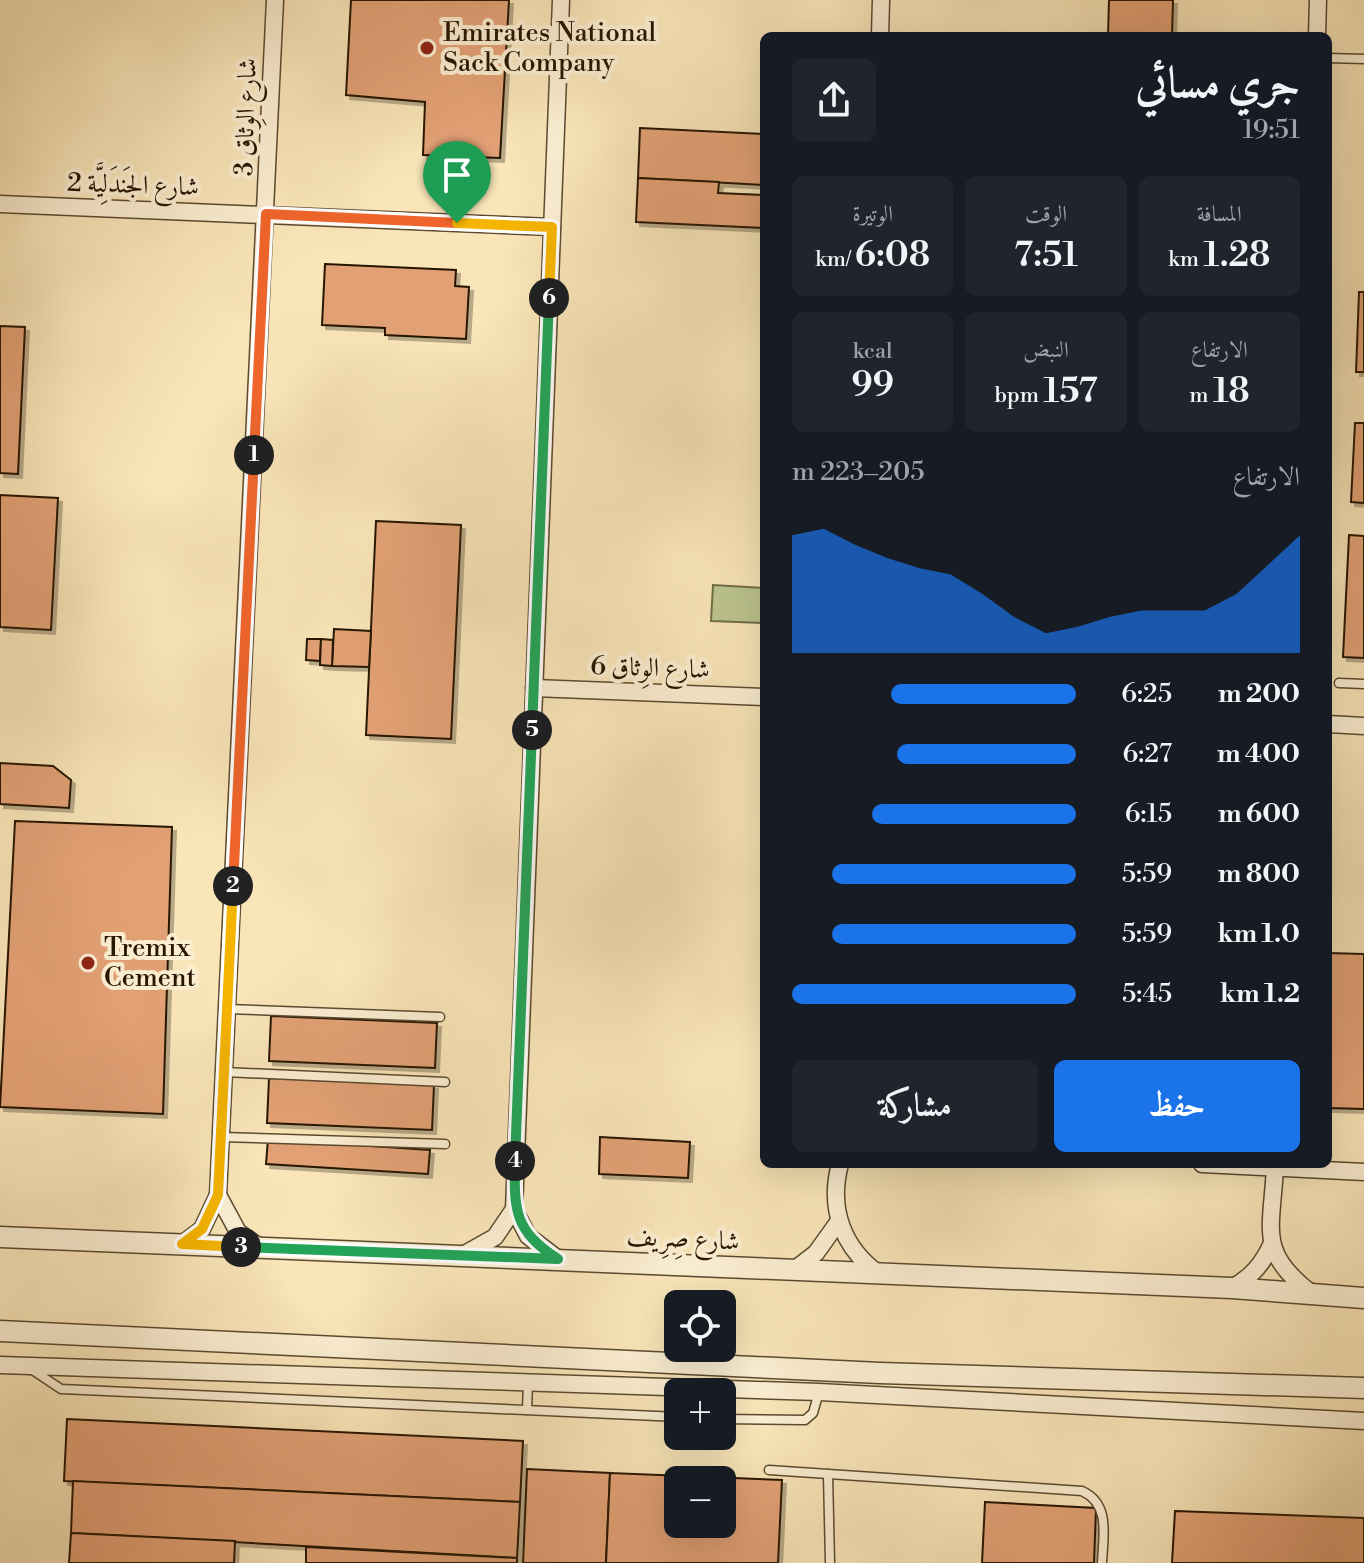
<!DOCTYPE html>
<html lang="ar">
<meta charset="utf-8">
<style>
body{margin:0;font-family:"Libre Bodoni",Amiri,serif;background:#20242c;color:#f1f3f6;direction:rtl;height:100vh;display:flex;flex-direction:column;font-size:30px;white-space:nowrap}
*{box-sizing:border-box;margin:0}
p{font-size:26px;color:#9ea1a6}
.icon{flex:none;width:44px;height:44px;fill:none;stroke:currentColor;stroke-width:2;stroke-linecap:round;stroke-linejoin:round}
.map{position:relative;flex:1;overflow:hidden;direction:ltr}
.panel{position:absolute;left:760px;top:32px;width:572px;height:1136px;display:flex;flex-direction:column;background:#171b24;border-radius:12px;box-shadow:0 8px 32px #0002;direction:rtl}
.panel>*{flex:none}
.controls{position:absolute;left:664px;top:1290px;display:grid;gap:16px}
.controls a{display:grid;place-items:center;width:72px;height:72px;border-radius:12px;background:#171b24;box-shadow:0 8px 32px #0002;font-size:40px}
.pin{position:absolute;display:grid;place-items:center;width:68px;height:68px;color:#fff;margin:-82px -34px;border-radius:50% 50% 50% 0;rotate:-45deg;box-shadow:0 0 8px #0007}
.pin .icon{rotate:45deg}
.km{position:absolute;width:40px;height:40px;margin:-20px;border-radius:50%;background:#222;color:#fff;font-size:22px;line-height:40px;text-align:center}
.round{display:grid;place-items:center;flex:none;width:84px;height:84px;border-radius:12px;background:#20242c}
.summary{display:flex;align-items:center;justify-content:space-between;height:136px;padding:0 32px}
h1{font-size:44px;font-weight:600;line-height:60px}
.metrics{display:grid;grid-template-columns:repeat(3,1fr);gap:12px;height:136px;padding:8px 32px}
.metrics div{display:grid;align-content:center;border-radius:12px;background:#20242c;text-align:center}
.metrics b{font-size:34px;font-weight:600}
.metrics small{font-size:22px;font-weight:400}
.metrics p{font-size:22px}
.chart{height:224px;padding:16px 32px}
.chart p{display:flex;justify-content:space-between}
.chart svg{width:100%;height:144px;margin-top:8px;fill:#1a73e8;opacity:.7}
.cta{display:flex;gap:16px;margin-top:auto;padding:16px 32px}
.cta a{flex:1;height:92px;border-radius:12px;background:#1a73e8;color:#fff;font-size:32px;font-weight:600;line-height:92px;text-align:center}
.cta a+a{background:#20242c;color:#f1f3f6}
ul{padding:0 32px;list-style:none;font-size:26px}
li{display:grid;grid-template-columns:128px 96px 1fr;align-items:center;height:60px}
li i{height:20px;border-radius:10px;background:#1a73e8}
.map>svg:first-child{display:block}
.green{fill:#bcc58f;stroke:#716e48;stroke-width:2}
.building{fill:#e2a175;stroke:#261602;stroke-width:2;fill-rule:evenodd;filter:url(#shadow)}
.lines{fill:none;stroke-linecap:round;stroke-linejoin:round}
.service-casing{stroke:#5b4a30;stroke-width:11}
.minor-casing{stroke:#5b4a30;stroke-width:19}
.tertiary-casing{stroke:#5b4a30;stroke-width:23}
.service{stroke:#fbeed1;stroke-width:8}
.minor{stroke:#fbeed1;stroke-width:16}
.tertiary{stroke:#fbeed1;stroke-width:20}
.split-1-casing{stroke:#fff;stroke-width:16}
.split-2-casing{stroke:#fff;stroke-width:16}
.split-3-casing{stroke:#fff;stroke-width:16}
.split-4-casing{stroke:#fff;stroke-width:16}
.split-5-casing{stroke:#fff;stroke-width:16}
.split-6-casing{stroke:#fff;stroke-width:16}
.split-7-casing{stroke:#fff;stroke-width:16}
.split-1{stroke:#f0652b;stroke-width:10}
.split-2{stroke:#f0652b;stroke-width:10}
.split-3{stroke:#f5b400;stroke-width:10}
.split-4{stroke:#22a559;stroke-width:10}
.split-5{stroke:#22a559;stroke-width:10}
.split-6{stroke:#22a559;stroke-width:10}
.split-7{stroke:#f5b400;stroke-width:10}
.poi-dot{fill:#8f2418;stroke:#fbeed1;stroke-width:3}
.labels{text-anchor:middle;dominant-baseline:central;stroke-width:8;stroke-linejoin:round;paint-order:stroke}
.poi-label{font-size:26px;fill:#261602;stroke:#fbeed1;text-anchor:start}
.street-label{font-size:26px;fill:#261602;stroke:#fbeed1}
</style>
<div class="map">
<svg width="1364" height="1563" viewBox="0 0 1364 1563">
<defs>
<filter id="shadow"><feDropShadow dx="4" dy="4" stdDeviation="0" flood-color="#0004"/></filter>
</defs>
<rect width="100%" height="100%" fill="#f9e5b8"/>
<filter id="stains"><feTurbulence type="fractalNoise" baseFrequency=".0025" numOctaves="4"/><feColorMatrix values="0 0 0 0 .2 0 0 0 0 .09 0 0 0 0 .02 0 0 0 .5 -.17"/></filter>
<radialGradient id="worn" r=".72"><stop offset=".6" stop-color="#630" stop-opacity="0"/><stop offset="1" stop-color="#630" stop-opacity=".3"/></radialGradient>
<polygon class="green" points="713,585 764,588 764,623 711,621"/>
<g class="building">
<polygon points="351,0 509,0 500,158 423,155 425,102 346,95"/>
<polygon points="1109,0 1173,0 1172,36 1108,36"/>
<polygon points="640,128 764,134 764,185 638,178"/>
<polygon points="638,178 719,182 718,193 764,195 764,228 636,222"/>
<polygon points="325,264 456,270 455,286 469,287 466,339 385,335 385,328 322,325"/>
<polygon points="1359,292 1364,292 1364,372 1356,372"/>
<polygon points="0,326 25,327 18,474 0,473"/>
<polygon points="1355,423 1364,423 1364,503 1351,502"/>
<polygon points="0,495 58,498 51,630 0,627"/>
<polygon points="376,521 461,525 451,739 366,735"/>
<polygon points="1349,535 1364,536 1364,658 1343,657"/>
<polygon points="334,629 371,631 369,667 332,666"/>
<polygon points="307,639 321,639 320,661 306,660"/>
<polygon points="321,639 333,640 332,666 320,665"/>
<polygon points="0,763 53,766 71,780 69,808 0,804"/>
<polygon points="15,821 172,827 163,1114 0,1107"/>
<polygon points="1328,953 1364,954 1364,1109 1328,1108"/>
<polygon points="271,1016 437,1023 435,1068 269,1061"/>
<polygon points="269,1078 434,1085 432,1130 267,1123"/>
<polygon points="600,1137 690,1142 688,1178 599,1174"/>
<polygon points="268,1139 430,1150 428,1174 266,1164"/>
<polygon points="67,1419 523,1441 520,1502 64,1481"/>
<polygon points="527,1469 610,1473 606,1563 523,1563"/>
<path d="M610,1473L782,1480L778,1563H606ZM678,1480H722V1524H678Z"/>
<polygon points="73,1481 520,1502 517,1558 71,1533"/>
<polygon points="985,1502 1096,1508 1094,1563 982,1563"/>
<polygon points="1175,1511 1364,1518 1364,1563 1172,1563"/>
<polygon points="71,1533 235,1541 234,1563 69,1563"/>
<polygon points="306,1547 517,1558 517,1563 306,1563"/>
</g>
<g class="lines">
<g class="service-casing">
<g id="service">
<polyline points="1328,58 1364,59"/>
<polyline points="1339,683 1364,684"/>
<polyline points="227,1009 440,1017"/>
<polyline points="224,1072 445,1082"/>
<polyline points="221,1137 445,1144"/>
<polyline points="31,1369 61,1389 678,1417"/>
<polyline points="527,1410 528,1383"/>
<polyline points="722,1419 805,1420 813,1413 819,1392"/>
<path d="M769,1470L1082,1491C1111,1504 1103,1537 1102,1563"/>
<polyline points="828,1474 830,1563"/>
</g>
</g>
<g class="minor-casing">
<g id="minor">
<polyline points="880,36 881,0"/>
<polyline points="1317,36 1318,0"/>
<polyline points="0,204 552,227"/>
<polyline points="534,688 764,697"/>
<polyline points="1328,724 1364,726"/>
<path d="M840,1164C828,1209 843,1248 879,1274"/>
<polyline points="1202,1164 1364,1172"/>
<path d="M1275,1167C1272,1229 1257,1252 1311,1293"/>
<polyline points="218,1195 238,1232 261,1248"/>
<polyline points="514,1209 528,1236 558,1259"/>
<polyline points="182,1244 202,1229 218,1195 275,0"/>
<polyline points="463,1255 495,1237 514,1209 561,0"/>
<polyline points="794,1270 816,1253 839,1221"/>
<path d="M1232,1288C1251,1277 1263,1264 1272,1243"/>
<polyline points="0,1365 819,1392 1364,1421"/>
</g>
</g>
<g class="tertiary-casing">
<g id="tertiary">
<polyline points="0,1237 1232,1288 1364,1298"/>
<polyline points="0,1331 880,1373 1364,1388"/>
</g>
</g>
<use href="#service" class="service"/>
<use href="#minor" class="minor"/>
<use href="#tertiary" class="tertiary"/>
</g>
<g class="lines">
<g class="split-1-casing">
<polyline id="split-1" points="254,455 266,214 457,223"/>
</g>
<g class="split-2-casing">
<polyline id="split-2" points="233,886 254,455"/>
</g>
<g class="split-3-casing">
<polyline id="split-3" points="233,886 218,1195 202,1229 182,1244 241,1247"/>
</g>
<g class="split-4-casing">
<path id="split-4" d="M241,1247L558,1259C514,1231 514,1210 515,1161"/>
</g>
<g class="split-5-casing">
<polyline id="split-5" points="515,1161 532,730"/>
</g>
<g class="split-6-casing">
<polyline id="split-6" points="532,730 549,298"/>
</g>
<g class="split-7-casing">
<polyline id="split-7" points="457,223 552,227 549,298"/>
</g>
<use href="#split-1" class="split-1"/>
<use href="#split-2" class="split-2"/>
<use href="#split-3" class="split-3"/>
<use href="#split-4" class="split-4"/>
<use href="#split-5" class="split-5"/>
<use href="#split-6" class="split-6"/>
<use href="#split-7" class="split-7"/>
</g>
<g class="poi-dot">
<circle cx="427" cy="48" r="8"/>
<circle cx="88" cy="963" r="8"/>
</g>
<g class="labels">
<g class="poi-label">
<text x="443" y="33">Emirates National<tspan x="443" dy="30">Sack Company</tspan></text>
<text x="104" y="948">Tremix<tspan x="104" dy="30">Cement</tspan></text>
</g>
<g class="street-label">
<text transform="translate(246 117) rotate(-88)">شارع الوِثاق 3</text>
<text transform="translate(133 185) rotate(2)">شارع الجَندَلِيَّة 2</text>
<text transform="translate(650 668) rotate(2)">شارع الوِثاق 6</text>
<text transform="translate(683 1239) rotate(3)">شارع صِرِيف</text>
</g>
</g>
<rect width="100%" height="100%" filter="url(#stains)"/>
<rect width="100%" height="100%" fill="url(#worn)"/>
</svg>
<div class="controls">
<a><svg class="icon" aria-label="locate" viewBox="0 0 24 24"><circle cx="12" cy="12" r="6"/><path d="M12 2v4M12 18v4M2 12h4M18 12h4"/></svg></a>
<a>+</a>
<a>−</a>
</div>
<div class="pin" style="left:457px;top:223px;background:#1e9e55"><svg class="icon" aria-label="arrive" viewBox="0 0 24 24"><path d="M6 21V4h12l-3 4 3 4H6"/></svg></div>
<b class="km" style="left:254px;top:455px">1</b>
<b class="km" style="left:233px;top:886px">2</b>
<b class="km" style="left:241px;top:1247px">3</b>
<b class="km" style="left:515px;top:1161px">4</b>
<b class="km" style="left:532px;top:730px">5</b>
<b class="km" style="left:549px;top:298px">6</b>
<section class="panel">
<div class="summary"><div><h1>جري مسائي</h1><p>19:51</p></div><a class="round"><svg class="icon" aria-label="share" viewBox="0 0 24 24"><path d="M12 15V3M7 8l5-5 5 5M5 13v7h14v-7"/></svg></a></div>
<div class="metrics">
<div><p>المسافة</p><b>1.28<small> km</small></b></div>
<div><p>الوقت</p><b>7:51</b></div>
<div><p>الوتيرة</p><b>6:08<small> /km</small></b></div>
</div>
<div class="metrics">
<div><p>الارتفاع</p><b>18<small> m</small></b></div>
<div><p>النبض</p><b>157<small> bpm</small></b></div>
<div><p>kcal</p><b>99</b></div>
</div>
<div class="chart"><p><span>الارتفاع</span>205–223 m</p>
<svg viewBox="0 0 160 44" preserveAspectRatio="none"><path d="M0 44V8L10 6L20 11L30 15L40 18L50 20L60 26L70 33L80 38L90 36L100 33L110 31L120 31L130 31L140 26L150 17L160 8V44z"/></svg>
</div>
<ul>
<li><b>200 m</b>6:25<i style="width:65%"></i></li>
<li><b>400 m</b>6:27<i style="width:63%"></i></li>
<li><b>600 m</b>6:15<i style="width:72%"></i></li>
<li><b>800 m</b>5:59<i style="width:86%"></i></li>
<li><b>1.0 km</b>5:59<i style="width:86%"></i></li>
<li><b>1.2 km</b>5:45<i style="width:100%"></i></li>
</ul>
<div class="cta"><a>حفظ</a><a>مشاركة</a></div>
</section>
</div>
